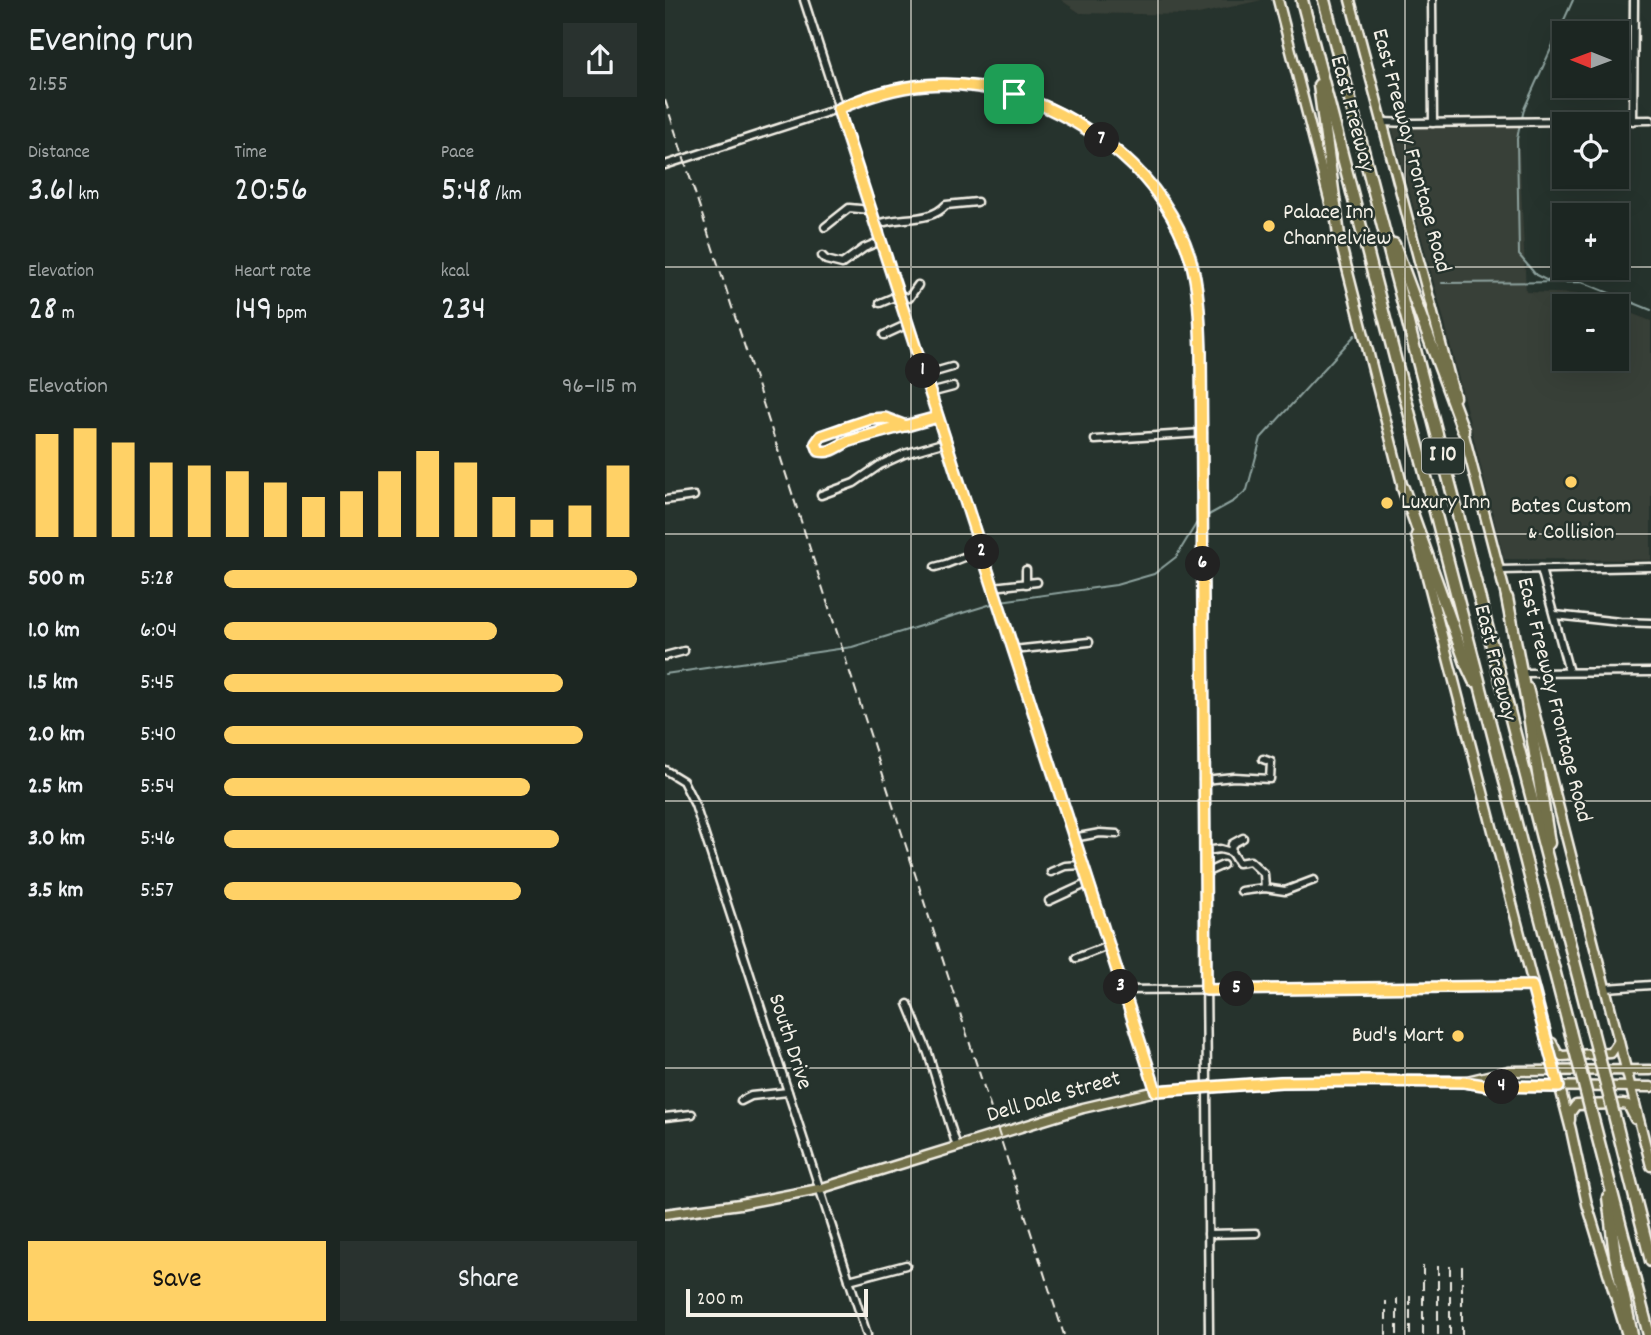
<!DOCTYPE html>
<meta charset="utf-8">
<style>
body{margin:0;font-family:Dekko,sans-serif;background:#29322f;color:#f1f3f6;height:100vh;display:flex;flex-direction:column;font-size:26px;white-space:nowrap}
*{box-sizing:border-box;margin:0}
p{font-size:23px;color:#a0a5a5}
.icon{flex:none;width:38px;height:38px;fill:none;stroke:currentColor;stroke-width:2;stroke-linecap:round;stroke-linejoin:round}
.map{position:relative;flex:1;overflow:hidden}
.sheet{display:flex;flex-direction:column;background:#1c2622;width:665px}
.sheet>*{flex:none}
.needle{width:46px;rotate:271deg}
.controls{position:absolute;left:887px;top:21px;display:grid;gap:14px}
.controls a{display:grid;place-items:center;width:77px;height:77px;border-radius:0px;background:#1c2622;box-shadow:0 7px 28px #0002,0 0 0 2px #3a4340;font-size:35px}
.scale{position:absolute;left:21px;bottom:18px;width:182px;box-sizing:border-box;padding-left:7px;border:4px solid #f4f1e8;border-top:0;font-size:19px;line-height:24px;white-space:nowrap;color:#f4f1e8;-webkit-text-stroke:5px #26332d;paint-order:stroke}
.pin{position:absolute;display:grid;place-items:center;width:60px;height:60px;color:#fff;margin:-30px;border-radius:14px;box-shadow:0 4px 10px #0006}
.km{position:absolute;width:35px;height:35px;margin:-18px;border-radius:50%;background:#222;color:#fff;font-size:19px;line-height:35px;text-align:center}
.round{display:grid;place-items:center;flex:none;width:74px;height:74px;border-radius:0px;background:#29322f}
.summary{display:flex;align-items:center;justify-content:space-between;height:119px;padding:0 28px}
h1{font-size:38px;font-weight:600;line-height:52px}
.metrics{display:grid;grid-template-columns:repeat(3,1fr);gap:10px;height:119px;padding:7px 28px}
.metrics div{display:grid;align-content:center}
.metrics b{font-size:35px;font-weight:600}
.metrics small{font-size:19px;font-weight:400}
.metrics p{font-size:19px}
.chart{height:196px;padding:14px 28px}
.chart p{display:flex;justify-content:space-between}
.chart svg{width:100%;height:126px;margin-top:7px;stroke:#ffd166;stroke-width:6}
.button{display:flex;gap:14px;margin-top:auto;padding:14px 28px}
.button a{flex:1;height:80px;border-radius:0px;background:#ffd166;color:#111;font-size:28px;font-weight:600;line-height:80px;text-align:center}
.button a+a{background:#29322f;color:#f1f3f6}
ul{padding:0 28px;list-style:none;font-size:23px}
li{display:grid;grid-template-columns:112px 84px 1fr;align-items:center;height:52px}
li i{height:18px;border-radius:9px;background:#ffd166}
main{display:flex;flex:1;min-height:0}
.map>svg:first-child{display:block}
.built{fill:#393f37}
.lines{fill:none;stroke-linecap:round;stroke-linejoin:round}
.stream{stroke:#8da29e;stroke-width:2}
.minor-casing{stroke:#f4f1e8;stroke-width:11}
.major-casing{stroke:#f4f1e8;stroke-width:13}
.highway-casing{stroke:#f4f1e8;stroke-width:15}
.minor{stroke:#26332d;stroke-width:6}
.major{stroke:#726f4a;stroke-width:8}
.highway{stroke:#726f4a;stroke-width:10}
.rail{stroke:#f4f1e8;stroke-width:2;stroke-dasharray:10 5;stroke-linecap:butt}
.highway-bridge-casing{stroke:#f4f1e8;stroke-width:15;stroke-linecap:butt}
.highway-bridge{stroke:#726f4a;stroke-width:10}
.route-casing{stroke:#fff;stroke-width:14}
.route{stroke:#ffd166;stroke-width:9}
.grid{fill:none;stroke:#f4f1e8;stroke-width:2;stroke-opacity:0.55}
.poi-dot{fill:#ffd166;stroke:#26332d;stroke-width:2.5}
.labels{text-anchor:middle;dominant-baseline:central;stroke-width:5;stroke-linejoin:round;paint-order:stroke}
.shield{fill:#26332d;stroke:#b6b8b0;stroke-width:2}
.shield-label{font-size:21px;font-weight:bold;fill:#f4f1e8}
.street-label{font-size:23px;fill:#f4f1e8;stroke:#26332d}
.poi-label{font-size:23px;fill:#f4f1e8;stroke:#26332d;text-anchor:start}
</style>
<main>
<section class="sheet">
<div class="summary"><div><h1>Evening run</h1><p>21:55</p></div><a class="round"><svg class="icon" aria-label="share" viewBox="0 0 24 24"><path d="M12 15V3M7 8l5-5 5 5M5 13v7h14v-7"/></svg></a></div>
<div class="metrics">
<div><p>Distance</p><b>3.61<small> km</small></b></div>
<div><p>Time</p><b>20:56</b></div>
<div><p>Pace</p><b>5:48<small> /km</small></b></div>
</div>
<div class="metrics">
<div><p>Elevation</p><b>28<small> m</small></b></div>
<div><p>Heart rate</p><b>149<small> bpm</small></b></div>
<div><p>kcal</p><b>234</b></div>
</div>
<div class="chart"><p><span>Elevation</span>96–115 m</p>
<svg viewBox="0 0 160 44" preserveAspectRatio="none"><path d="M5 44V8M15 44V6M25 44V11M35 44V18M45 44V19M55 44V21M65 44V25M75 44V30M85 44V28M95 44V21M105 44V14M115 44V18M125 44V30M135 44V38M145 44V33M155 44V19"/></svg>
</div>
<ul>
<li><b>500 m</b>5:28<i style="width:100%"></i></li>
<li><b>1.0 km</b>6:04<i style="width:66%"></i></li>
<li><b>1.5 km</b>5:45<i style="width:82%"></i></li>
<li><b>2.0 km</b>5:40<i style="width:87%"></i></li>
<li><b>2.5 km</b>5:54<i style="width:74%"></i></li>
<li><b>3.0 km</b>5:46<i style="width:81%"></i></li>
<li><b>3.5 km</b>5:57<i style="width:72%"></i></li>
</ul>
<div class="button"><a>Save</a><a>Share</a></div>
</section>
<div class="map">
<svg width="986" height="1335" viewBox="0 0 986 1335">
<rect width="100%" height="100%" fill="#26332d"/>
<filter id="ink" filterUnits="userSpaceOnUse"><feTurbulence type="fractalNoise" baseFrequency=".0143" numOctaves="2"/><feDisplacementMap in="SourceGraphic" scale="14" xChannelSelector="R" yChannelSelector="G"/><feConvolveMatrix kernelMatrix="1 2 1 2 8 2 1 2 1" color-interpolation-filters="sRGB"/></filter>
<g filter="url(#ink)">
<g class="built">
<polygon points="396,0 597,0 529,15 415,13"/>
<polygon points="853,127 861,292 917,294 948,306 900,306 900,359 952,359 952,308 986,321 986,560 839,559 781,328 727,128"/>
</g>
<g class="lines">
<g class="stream">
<polyline points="857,118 859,109 908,0"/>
<polyline points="855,124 852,139 854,255 871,275 885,282"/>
<polyline points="777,283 917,282 986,310"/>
<polyline points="540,517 569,501 582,490 596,438 690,335"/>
<polyline points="335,601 451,585 489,574 511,557 531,524 536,520"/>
<polyline points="0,674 187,647 330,603"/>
</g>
<g class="minor-casing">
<g id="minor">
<polyline points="139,0 491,1091"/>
<polyline points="767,0 768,123"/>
<polyline points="968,121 969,0"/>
<polyline points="716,122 747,123 986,120"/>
<path d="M0,165C55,147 111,129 166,111C179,107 192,100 205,95C223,89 243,85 262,84C369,75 484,148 522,249C534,282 535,319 536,353L544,1335"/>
<path d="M211,225C233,215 264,224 281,205L312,202"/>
<polyline points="160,227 184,208 206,210"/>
<polyline points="157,256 161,260 177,264 199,248 216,241"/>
<polyline points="215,303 234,295 244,298 253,285"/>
<polyline points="219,335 243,324"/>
<polyline points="259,375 287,367"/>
<polyline points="265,393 288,387"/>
<path d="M241,426C211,414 206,419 176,428L181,442L273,417"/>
<polyline points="176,428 156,436 151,443 152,448 161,452 181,442"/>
<polyline points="430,440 537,433"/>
<polyline points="156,495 189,483 215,465 239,454 281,442"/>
<polyline points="0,500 29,496"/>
<polyline points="270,567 281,564 317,550"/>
<polyline points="876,569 904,672"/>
<polyline points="835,570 986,567"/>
<polyline points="361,584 361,570"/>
<polyline points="328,587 372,582"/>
<polyline points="890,615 955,622 986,623"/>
<polyline points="348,650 424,642"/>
<polyline points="0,656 19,651"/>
<polyline points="859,673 986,672"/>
<polyline points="0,770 18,781 30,805 202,1335"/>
<polyline points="539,780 569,777 605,779 606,762 598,759"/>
<polyline points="408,838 435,833 452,834"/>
<polyline points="578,838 567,844 566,852 573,863 585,861 599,874 600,888"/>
<polyline points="540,851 555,849 566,852"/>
<polyline points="386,872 400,866 417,865"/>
<polyline points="540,873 558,865"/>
<polyline points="576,891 600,888 620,891 649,880"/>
<polyline points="384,901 423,883"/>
<polyline points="411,958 443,946"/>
<polyline points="941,988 986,985"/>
<polyline points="458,990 867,986"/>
<polyline points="243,1004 263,1053 292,1147"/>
<polyline points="76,1101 86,1096 123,1092"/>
<polyline points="0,1117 27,1114"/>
<polyline points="543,1234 591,1233"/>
<polyline points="184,1280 241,1265"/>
</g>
</g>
<g class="major-casing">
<g id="major">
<polyline points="613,0 667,211"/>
<polyline points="685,0 790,397"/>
<polyline points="674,237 739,492"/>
<polyline points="797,427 843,604"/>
<polyline points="751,535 906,1130 922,1204 962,1335"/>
<polyline points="863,688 986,1166"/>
<polyline points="887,1043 892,1053 897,1056 946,1053 954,1041"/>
<polyline points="802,1081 844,1071 986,1070"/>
<polyline points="905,1120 905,1113 911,1105 958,1104 963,1105 970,1119"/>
<polyline points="0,1214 75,1204 154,1189 418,1108 491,1091 616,1082 799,1081 825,1086 986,1087"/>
</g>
</g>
<g class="highway-casing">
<g id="highway">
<polyline points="637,0 905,1031"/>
<polyline points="659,0 927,1030"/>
<polyline points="654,85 675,243"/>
<polyline points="729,244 798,430"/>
<polyline points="738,488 802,666 809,681"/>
<polyline points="842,598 862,703 884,843"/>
<polyline points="930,1127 984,1335"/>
<polyline points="952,1127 986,1261"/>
<polyline points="943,1197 950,1255 967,1335"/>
</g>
</g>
<use href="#minor" class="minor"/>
<use href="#major" class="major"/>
<use href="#highway" class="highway"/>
<g class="rail">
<polyline points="0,100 399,1335"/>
<polyline points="797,1266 797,1335"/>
<polyline points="721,1335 721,1301"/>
<polyline points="732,1335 732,1298"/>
<polyline points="745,1335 745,1296"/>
<polyline points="758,1335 758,1266"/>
<polyline points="773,1335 773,1266"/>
<polyline points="785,1335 785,1266"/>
</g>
<g class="highway-bridge-casing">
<g id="highway-bridge">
<polyline points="927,1030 952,1127"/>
<polyline points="905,1031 930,1127"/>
</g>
</g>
<use href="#highway-bridge" class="highway-bridge"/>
</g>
</g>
<g class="lines" filter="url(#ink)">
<g class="route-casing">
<path id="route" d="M349,94C284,77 234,82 173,109L273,417C244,425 214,432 185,441C174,445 167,454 154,451L151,443L156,436L206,419L220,418L241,426L273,417L491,1091L616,1082L697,1081L799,1082L825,1086L894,1087L867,986L541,990L536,353C535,322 534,287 525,257C498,174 428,123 349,94"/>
</g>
<use href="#route" class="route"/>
</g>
<path class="grid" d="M246,0V1335M493,0V1335M740,0V1335M0,267H900M952,267H986M0,534H986M0,801H986M0,1068H986"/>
<g class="poi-dot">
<circle cx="604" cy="226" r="7"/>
<circle cx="906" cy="482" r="7"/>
<circle cx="722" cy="503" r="7"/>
<circle cx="793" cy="1036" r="7"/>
</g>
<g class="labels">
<rect class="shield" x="757" y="438.5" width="42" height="35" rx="5"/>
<g class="shield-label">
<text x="778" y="456">I 10</text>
</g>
<g class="street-label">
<text transform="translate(686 114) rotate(75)">East Freeway</text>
<text transform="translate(745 151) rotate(75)">East Freeway Frontage Road</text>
<text transform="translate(829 663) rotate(76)">East Freeway</text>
<text transform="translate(888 700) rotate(76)">East Freeway Frontage Road</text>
<text transform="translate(124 1042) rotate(72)">South Drive</text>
<text transform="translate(389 1098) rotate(-16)">Dell Dale Street</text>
</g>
<g class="poi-label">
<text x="618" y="213">Palace Inn<tspan x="618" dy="26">Channelview</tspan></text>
<text x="736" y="503">Luxury Inn</text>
<text x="906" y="507" text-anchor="middle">Bates Custom<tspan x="906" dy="26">&amp; Collision</tspan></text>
<text x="779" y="1036" text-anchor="end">Bud's Mart</text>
</g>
</g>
</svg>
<div class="controls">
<a><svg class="needle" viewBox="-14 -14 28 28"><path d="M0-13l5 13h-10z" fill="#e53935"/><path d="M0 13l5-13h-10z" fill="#a0a5a5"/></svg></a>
<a><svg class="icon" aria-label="locate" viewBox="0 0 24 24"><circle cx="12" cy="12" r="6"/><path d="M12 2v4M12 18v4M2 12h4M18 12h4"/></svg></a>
<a>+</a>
<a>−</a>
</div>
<div class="scale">200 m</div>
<div class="pin" style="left:349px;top:94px;background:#1e9e55"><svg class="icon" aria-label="arrive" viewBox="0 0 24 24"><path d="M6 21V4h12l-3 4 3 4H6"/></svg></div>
<b class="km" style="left:258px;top:371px">1</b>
<b class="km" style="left:317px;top:552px">2</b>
<b class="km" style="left:456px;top:987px">3</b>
<b class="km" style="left:837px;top:1087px">4</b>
<b class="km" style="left:572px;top:989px">5</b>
<b class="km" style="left:538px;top:564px">6</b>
<b class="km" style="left:437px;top:140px">7</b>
</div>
</main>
